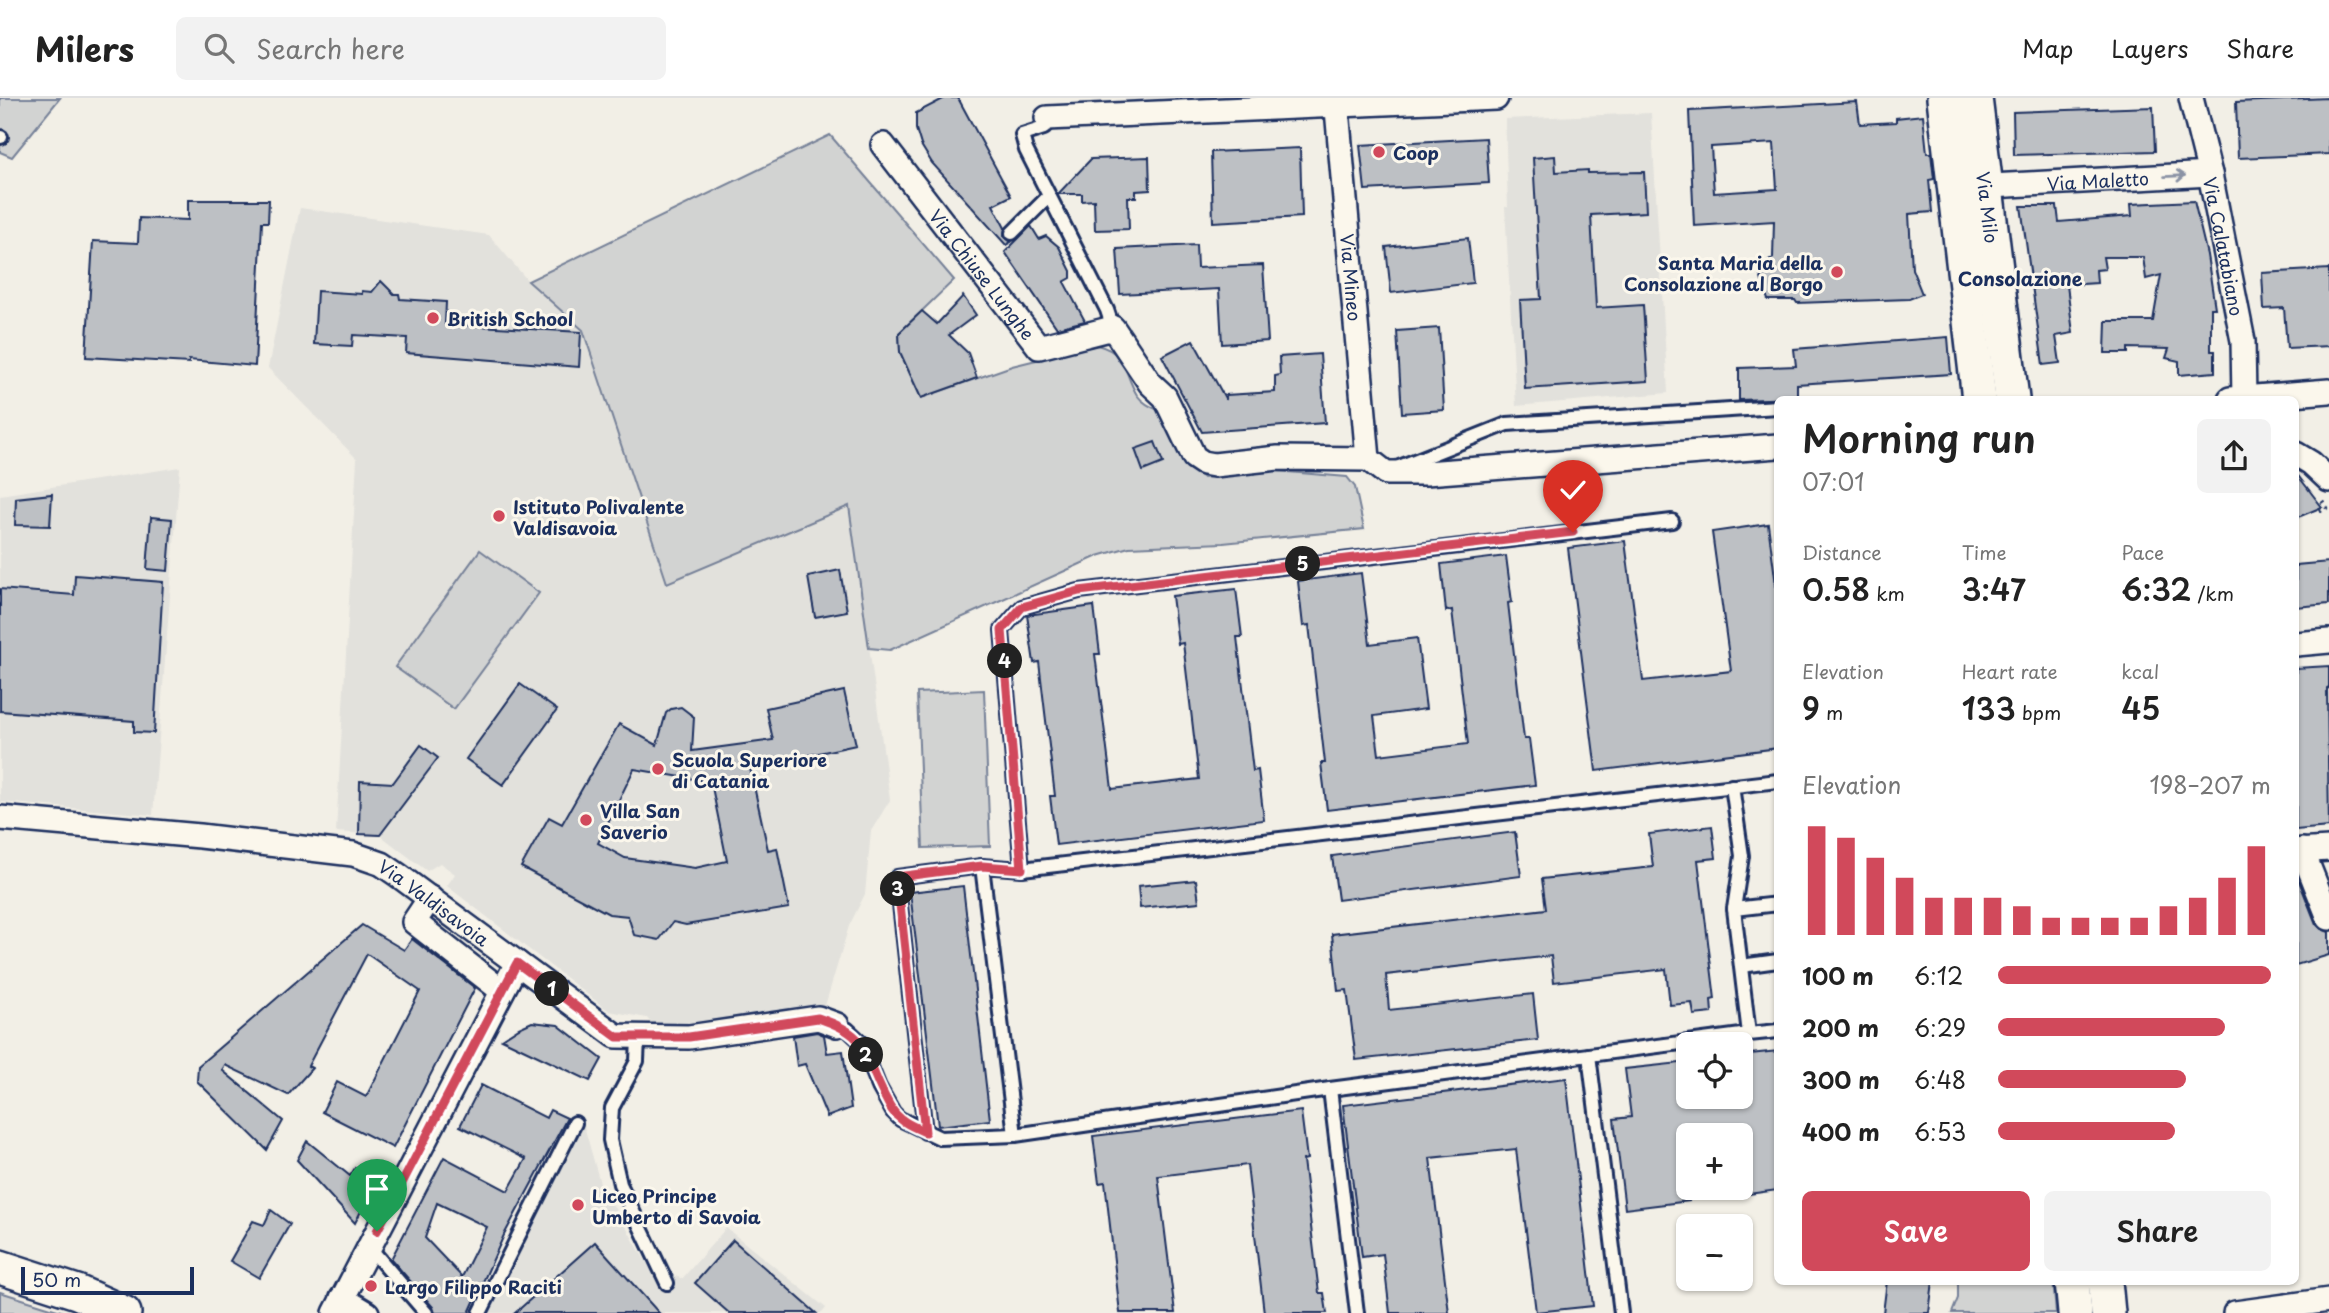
<!DOCTYPE html>
<meta charset="utf-8">
<style>
body{margin:0;font-family:"Playpen Sans",sans-serif;background:#f2f2f2;color:#222;height:100vh;display:flex;flex-direction:column;font-size:26px;white-space:nowrap}
*{box-sizing:border-box;margin:0}
p{font-size:23px;color:#767676}
.icon{flex:none;width:38px;height:38px;fill:none;stroke:currentColor;stroke-width:2;stroke-linecap:round;stroke-linejoin:round}
.map{position:relative;flex:1;overflow:hidden}
.drawer{position:absolute;left:1774px;top:298px;width:525px;height:889px;display:flex;flex-direction:column;background:#fff;border-radius:10px;box-shadow:0 2px 5px #0004}
.drawer>*{flex:none}
.tools{position:absolute;left:1676px;top:934px;display:grid;gap:14px}
.tools a{display:grid;place-items:center;width:77px;height:77px;border-radius:10px;background:#fff;box-shadow:0 2px 5px #0004;font-size:35px}
.scale{position:absolute;left:21px;bottom:18px;width:173px;box-sizing:border-box;padding-left:7px;border:4px solid #1b2f5e;border-top:0;font-size:19px;line-height:24px;white-space:nowrap;color:#1b2f5e;-webkit-text-stroke:5px #fbf7ec;paint-order:stroke}
.pin{position:absolute;display:grid;place-items:center;width:60px;height:60px;color:#fff;margin:-72px -30px;border-radius:50% 50% 50% 0;rotate:-45deg;box-shadow:0 0 7px #0007}
.pin .icon{rotate:45deg}
.km{position:absolute;width:35px;height:35px;margin:-18px;border-radius:50%;background:#222;color:#fff;font-size:19px;line-height:35px;text-align:center}
.round{display:grid;place-items:center;flex:none;width:74px;height:74px;border-radius:10px;background:#f2f2f2}
.summary{display:flex;align-items:center;justify-content:space-between;height:119px;padding:0 28px}
h1{font-size:38px;font-weight:600;line-height:52px}
.figures{display:grid;grid-template-columns:repeat(3,1fr);gap:10px;height:119px;padding:7px 28px}
.figures div{display:grid;align-content:center}
.figures b{font-size:30px;font-weight:600}
.figures small{font-size:19px;font-weight:400}
.figures p{font-size:19px}
.chart{height:196px;padding:14px 28px}
.chart p{display:flex;justify-content:space-between}
.chart svg{width:100%;height:126px;margin-top:7px;stroke:#d1495b;stroke-width:6}
.cta{display:flex;gap:14px;margin-top:auto;padding:14px 28px}
.cta a{flex:1;height:80px;border-radius:10px;background:#d1495b;color:#fff;font-size:28px;font-weight:600;line-height:80px;text-align:center}
.cta a+a{background:#f2f2f2;color:#222}
ul{padding:0 28px;list-style:none;font-size:23px}
li{display:grid;grid-template-columns:112px 84px 1fr;align-items:center;height:52px}
li i{height:18px;border-radius:9px;background:#d1495b}
header{display:flex;align-items:center;gap:42px;box-sizing:border-box;height:98px;padding:0 35px;background:#fff;border-bottom:2px solid #e0e0e0}
header strong{font-size:33px}
nav{display:flex;gap:38px;margin-inline-start:auto;font-size:24px}
.search{width:490px;height:63px;background:#f2f2f2;display:flex;align-items:center;gap:18px;box-sizing:border-box;padding:0 24px;border-radius:10px;color:#767676;font-size:26px}
.map>svg:first-child{display:block}
.built{fill:#e2e1dc}
.green{fill:#d2d3d2;stroke:#768198;stroke-width:2}
.building{fill:#bdc0c4;stroke:#1b2f5e;stroke-width:2;fill-rule:evenodd}
.lines{fill:none;stroke-linecap:round;stroke-linejoin:round}
.lane-casing{stroke:#1b2f5e;stroke-width:18}
.street-casing{stroke:#1b2f5e;stroke-width:28}
.secondary-casing{stroke:#1b2f5e;stroke-width:38}
.path{stroke:#1b2f5e;stroke-width:4.5;stroke-dasharray:2 5;stroke-linecap:butt}
.lane{stroke:#fbf7ec;stroke-width:12}
.street{stroke:#fbf7ec;stroke-width:23}
.secondary{stroke:#fbf7ec;stroke-width:33}
.oneway{stroke:#8b93a5}
.route-casing{stroke:#fff;stroke-width:14}
.route{stroke:#d1495b;stroke-width:9}
.poi-dot{fill:#d1495b;stroke:#fbf7ec;stroke-width:2.5}
.labels{text-anchor:middle;dominant-baseline:central;stroke-width:6;stroke-linejoin:round;paint-order:stroke}
.poi-label{font-size:18px;font-weight:bold;fill:#1b2f5e;stroke:#fbf7ec;text-anchor:start}
.street-label{font-size:18px;fill:#1b2f5e;stroke:#fbf7ec}
.neighbourhood-label{font-size:19px;font-weight:bold;fill:#1b2f5e;stroke:#fbf7ec}
</style>
<header>
<strong>Milers</strong>
<div class="search"><svg class="icon" aria-label="search" viewBox="0 0 24 24"><circle cx="10" cy="10" r="6"/><path d="M15 15l6 6"/></svg>Search here</div>
<nav><a>Map</a><a>Layers</a><a>Share</a></nav>
</header>
<div class="map">
<svg width="2329" height="1215" viewBox="0 0 2329 1215">
<rect width="100%" height="100%" fill="#f2efe6"/>
<filter id="ink" filterUnits="userSpaceOnUse"><feTurbulence type="fractalNoise" baseFrequency=".0143" numOctaves="2"/><feDisplacementMap in="SourceGraphic" scale="14" xChannelSelector="R" yChannelSelector="G"/><feConvolveMatrix kernelMatrix="1 2 1 2 8 2 1 2 1" color-interpolation-filters="sRGB"/></filter>
<g filter="url(#ink)">
<g class="built">
<polygon points="1651,15 1668,295 1516,308 1505,109 1508,109 1505,21"/>
<polygon points="300,110 489,137 528,183 583,232 667,485 850,408 890,702 871,733 865,796 849,828 825,908 655,930 647,920 609,913 447,788 455,776 440,765 427,773 380,737 336,734 357,361 268,270"/>
<polygon points="180,369 153,717 0,704 0,397"/>
<polygon points="583,1024 600,1085 661,1189 677,1178 682,1181 726,1130 826,1210 822,1215 489,1215"/>
</g>
<g class="green">
<polygon points="0,0 60,0 12,59 0,54"/>
<path d="M830,37L954,182L899,235L900,254L921,300L1012,268L1097,247C1128,255 1123,274 1137,297C1144,307 1155,310 1165,315L1184,362L1203,380L1276,373L1347,379L1355,389L1364,431L1223,445L1129,449L1098,458L890,552L869,550L849,408L667,485L583,232L528,183Z"/>
<polygon points="480,452 539,495 454,611 395,569"/>
<polygon points="984,592 990,748 923,750 917,595"/>
<polygon points="1953,1183 2053,1183 2056,1215 1952,1215 1958,1200 1958,1186"/>
<polygon points="0,1194 67,1215 0,1215"/>
</g>
<g class="building">
<polygon points="945,0 958,0 1011,98 993,107 1005,130 1004,138 1011,144 1006,147 932,65 921,47 916,31 916,15"/>
<polygon points="2328,0 2329,56 2238,60 2236,4"/>
<path d="M1857,4L1860,26L1896,24V20L1923,17L1927,55H1931L1934,81L1929,82L1932,114L1909,116L1912,171L1922,196L1909,201L1797,205L1795,202H1768L1760,177L1763,167L1773,160L1774,123L1694,128L1689,13ZM1774,45L1777,91L1714,95L1711,49Z"/>
<polygon points="2153,9 2155,53 2014,57 2013,14"/>
<polygon points="1486,40 1489,85 1365,92 1360,47"/>
<polygon points="1300,50 1302,119 1213,124 1211,54"/>
<polygon points="1555,58 1556,74 1588,72 1588,75 1644,74 1646,114 1591,117 1596,210 1643,207 1648,283 1525,291 1520,202 1541,201 1533,60"/>
<polygon points="1149,59 1150,92 1136,93 1136,99 1128,99 1129,131 1095,132 1094,102 1082,103 1082,96 1058,96 1091,61"/>
<polygon points="188,102 269,102 268,124 262,124 255,268 189,262 189,265 86,259 93,143 138,145 139,120 188,122"/>
<polygon points="2194,103 2207,157 2215,210 2211,210 2211,253 2215,253 2215,274 2179,277 2179,263 2166,260 2169,251 2128,250 2128,255 2105,255 2106,223 2153,223 2161,177 2146,181 2143,159 2103,159 2105,171 2096,172 2097,185 2067,187 2073,235 2056,238 2060,265 2043,267 2021,108 2057,108 2059,124 2132,118 2131,106"/>
<polygon points="1031,128 1039,141 1046,138 1059,149 1071,173 1071,180 1064,184 1085,223 1057,230 1005,154"/>
<polygon points="1468,140 1473,185 1391,195 1386,149"/>
<polygon points="1196,147 1197,170 1263,167 1268,243 1222,246 1219,191 1120,196 1117,151"/>
<polygon points="2329,171 2329,248 2287,250 2284,210 2264,211 2262,175"/>
<polygon points="381,183 394,196 399,196 400,201 446,204 445,226 581,234 579,269 406,255 407,240 353,237 352,248 314,246 317,193 362,196 362,193 372,194"/>
<polygon points="963,198 976,217 949,237 968,255 977,280 921,300 900,254 899,235 922,213 937,226"/>
<polygon points="1439,230 1444,312 1402,315 1397,233"/>
<polygon points="1948,239 1951,276 1797,286 1797,300 1739,302 1739,270 1796,268 1794,251"/>
<polygon points="1193,242 1226,302 1226,297 1275,294 1275,278 1280,277 1279,259 1320,256 1325,325 1202,334 1162,258"/>
<polygon points="1155,344 1163,365 1143,373 1135,351"/>
<polygon points="2296,375 2322,409 2296,420"/>
<polygon points="52,396 50,428 15,427 16,400"/>
<polygon points="151,419 172,421 168,473 147,471"/>
<polygon points="1768,426 1778,502 1778,650 1596,673 1568,450 1625,443 1643,583 1731,573 1712,434"/>
<polygon points="1506,458 1512,504 1508,505 1524,641 1529,641 1535,687 1327,712 1321,665 1325,665 1309,527 1303,528 1298,483 1361,475 1370,546 1417,540 1426,611 1374,618 1379,657 1468,646 1452,512 1446,513 1441,466"/>
<polygon points="2329,464 2329,506 2296,509 2296,467"/>
<polygon points="840,472 847,513 815,519 808,479"/>
<polygon points="75,477 163,484 154,635 134,634 134,623 0,613 0,491 74,497"/>
<polygon points="1236,491 1242,539 1237,539 1253,673 1258,672 1264,722 1056,747 1050,698 1055,698 1039,564 1034,565 1027,517 1094,508 1100,556 1095,556 1112,691 1199,681 1183,545 1178,546 1172,498"/>
<polygon points="2329,568 2329,590 2327,591 2329,729 2296,732 2296,570"/>
<polygon points="520,586 557,612 503,687 466,661"/>
<path d="M844,593L856,647L750,670L768,752L777,750L789,810L686,827L673,824L659,842L634,837L628,818L609,816L521,769L549,719L562,726L619,626L657,647L666,615L671,611L681,609L694,619L692,653L773,642L766,610ZM634,671L711,684L727,763L695,770L625,760L598,745Z"/>
<polygon points="421,647 438,660 380,737 359,736 360,683 393,685"/>
<polygon points="1712,728 1716,760 1698,762 1715,901 1711,902 1712,915 1694,917 1692,905 1670,907 1666,871 1554,884 1551,858 1386,877 1389,912 1533,896 1538,942 1356,962 1347,892 1338,893 1332,836 1546,811 1542,781 1653,769 1649,736"/>
<polygon points="1515,734 1521,778 1338,802 1332,758"/>
<polygon points="1196,782 1199,804 1140,810 1138,788"/>
<polygon points="2296,783 2299,783 2316,826 2321,831 2329,834 2329,857 2296,867"/>
<polygon points="963,788 990,1022 938,1028 910,794"/>
<polygon points="362,827 404,852 412,841 475,890 393,1050 322,1014 337,984 366,999 420,893 367,856 308,968 312,970 288,997 225,967 222,972 283,1023 267,1052 197,983 198,968"/>
<polygon points="532,924 558,927 602,961 590,983 502,941 519,930"/>
<polygon points="817,934 824,937 827,955 843,953 851,1010 827,1019 805,966 797,968 793,938"/>
<polygon points="1778,953 1778,1092 1741,1097 1741,1038 1689,1038 1689,1103 1625,1111 1614,1021 1631,1019 1625,971 1689,964 1689,999 1741,999 1741,957"/>
<polygon points="1566,980 1593,1208 1536,1214 1516,1051 1430,1060 1449,1215 1390,1215 1383,1156 1362,1159 1343,1007"/>
<path d="M481,987L546,1020L550,1012L567,1020L504,1137L469,1215H435L433,1209L391,1161L444,1059L508,1093L526,1061L460,1028ZM437,1105L487,1129L462,1179L425,1140Z"/>
<polygon points="1301,1013 1307,1061 1303,1062 1319,1195 1324,1195 1327,1215 1264,1215 1247,1067 1158,1078 1175,1215 1120,1215 1105,1084 1099,1085 1093,1038"/>
<polygon points="307,1043 350,1078 355,1070 375,1086 355,1125 297,1062"/>
<polygon points="271,1112 290,1126 259,1180 230,1163 253,1123 264,1127"/>
<polygon points="733,1142 816,1215 729,1215 695,1185"/>
<polygon points="595,1144 659,1215 515,1215"/>
<polygon points="1887,1183 1933,1183 1929,1215 1883,1215"/>
</g>
<g class="lines">
<g class="lane-casing">
<g id="lane">
<polyline points="1047,20 1044,30 1022,37 1026,52 1107,212 1113,230"/>
<polyline points="0,39 1,39"/>
<polyline points="1012,135 1049,98"/>
<polyline points="1399,369 1507,326 1778,309"/>
<polyline points="1732,688 1742,758 1734,811"/>
<polyline points="1022,771 1002,532 1022,509 1079,493 1672,423"/>
<polyline points="1741,868 1778,863"/>
<polyline points="837,927 847,931 861,944 879,989 893,1014 900,1021 940,1040 1015,1037 1330,991 1749,936 1734,811 1778,806"/>
<polyline points="1749,936 1778,933"/>
<polyline points="638,940 637,963 612,1010 610,1042 620,1086 667,1185"/>
<polyline points="1589,957 1621,1215"/>
<polyline points="1330,991 1357,1215"/>
<polyline points="925,1034 897,779 982,768"/>
<polyline points="1015,1037 982,768 1022,771 1778,683"/>
<polyline points="369,1149 426,1215"/>
<polyline points="480,1215 575,1025"/>
</g>
</g>
<g class="street-casing">
<g id="street">
<path id="s1" d="M1336,0L1368,361"/>
<path id="s2" d="M2191,0L2210,76L2243,243L2244,301"/>
<polyline points="1047,20 1496,0"/>
<path id="s3" d="M883,47L1039,249L1113,230L1150,285L1165,299L1194,359L1203,365L1214,367L1278,360L1368,361"/>
<path id="s4" d="M1972,89L2210,76"/>
<polyline points="2230,301 2329,293"/>
<polyline points="2296,356 2311,365 2329,382"/>
<polyline points="1368,361 1386,375 1426,375 1778,348"/>
<polyline points="2296,546 2329,543"/>
<path id="s5" d="M0,720L200,738L353,756L382,766L398,777L616,938L689,939L818,920L837,927"/>
<polyline points="2302,752 2329,820"/>
<polyline points="2296,753 2329,751"/>
<polyline points="430,800 414,824 502,893"/>
<polyline points="342,1200 367,1215"/>
<polyline points="335,1215 517,865"/>
<polyline points="2235,1215 2329,1202"/>
</g>
</g>
<g class="secondary-casing">
<g id="secondary">
<polyline points="1944,0 1979,301"/>
<path id="s6" d="M1975,0L2012,301"/>
<polyline points="0,1169 77,1194 124,1215"/>
<polyline points="2072,1183 2075,1215"/>
<polyline points="2105,1183 2108,1215"/>
</g>
</g>
<polyline class="path" points="2320,413 2327,410 2322,403"/>
<use href="#lane" class="lane"/>
<use href="#street" class="street"/>
<use href="#secondary" class="secondary"/>
</g>
<defs><path id="oneway-shaft" d="M-6 0H5M1.5-3L5.5 0L1.5 3" fill="none" stroke-width="1.6" stroke-linecap="round" stroke-linejoin="round" transform="scale(1.75)"/></defs>
<use class="oneway" href="#oneway-shaft" transform="translate(2175 78) rotate(-3)"/>
</g>
<g class="lines" filter="url(#ink)">
<g class="route-casing">
<path id="route" d="M377,1133L517,865L617,939H689L818,920C873,938 861,954 885,999C889,1007 893,1016 901,1021C908,1027 917,1030 925,1034L897,779L982,768L1022,771L1002,532L1022,509L1079,493L1573,434"/>
</g>
<use href="#route" class="route"/>
</g>
<g class="poi-dot">
<circle cx="1379" cy="54" r="7"/>
<circle cx="1837" cy="174" r="7"/>
<circle cx="433" cy="220" r="7"/>
<circle cx="499" cy="418" r="7"/>
<circle cx="658" cy="671" r="7"/>
<circle cx="586" cy="722" r="7"/>
<circle cx="578" cy="1107" r="7"/>
<circle cx="371" cy="1188" r="7"/>
</g>
<g class="labels">
<g class="poi-label">
<text x="1393" y="54">Coop</text>
<text x="1823" y="164" text-anchor="end">Santa Maria della<tspan x="1823" dy="21">Consolazione al Borgo</tspan></text>
<text x="447" y="220">British School</text>
<text x="513" y="408">Istituto Polivalente<tspan x="513" dy="21">Valdisavoia</tspan></text>
<text x="672" y="661">Scuola Superiore<tspan x="672" dy="21">di Catania</tspan></text>
<text x="600" y="712">Villa San<tspan x="600" dy="21">Saverio</tspan></text>
<text x="592" y="1097">Liceo Principe<tspan x="592" dy="21">Umberto di Savoia</tspan></text>
<text x="385" y="1188">Largo Filippo Raciti</text>
</g>
<g class="street-label">
<text stroke="none"><textPath href="#s4" startOffset="126">Via Maletto</textPath></text>
<text stroke="none"><textPath href="#s6" startOffset="110">Via Milo</textPath></text>
<text stroke="none"><textPath href="#s2" startOffset="152">Via Calatabiano</textPath></text>
<text stroke="none"><textPath href="#s3" startOffset="163">Via Chiuse Lunghe</textPath></text>
<text stroke="none"><textPath href="#s1" startOffset="180">Via Mineo</textPath></text>
<text stroke="none"><textPath href="#s5" startOffset="450">Via Valdisavoia</textPath></text>
</g>
<g class="neighbourhood-label">
<text x="2020" y="180">Consolazione</text>
</g>
</g>
</svg>
<div class="tools">
<a><svg class="icon" aria-label="locate" viewBox="0 0 24 24"><circle cx="12" cy="12" r="6"/><path d="M12 2v4M12 18v4M2 12h4M18 12h4"/></svg></a>
<a>+</a>
<a>−</a>
</div>
<div class="scale">50 m</div>
<div class="pin" style="left:377px;top:1133px;background:#1e9e55"><svg class="icon" aria-label="arrive" viewBox="0 0 24 24"><path d="M6 21V4h12l-3 4 3 4H6"/></svg></div>
<div class="pin" style="left:1573px;top:434px;background:#d93025"><svg class="icon" aria-label="check" viewBox="0 0 24 24"><path d="M5 12l5 5 9-10"/></svg></div>
<b class="km" style="left:552px;top:891px">1</b>
<b class="km" style="left:866px;top:957px">2</b>
<b class="km" style="left:898px;top:791px">3</b>
<b class="km" style="left:1005px;top:563px">4</b>
<b class="km" style="left:1303px;top:466px">5</b>
<section class="drawer">
<div class="summary"><div><h1>Morning run</h1><p>07:01</p></div><a class="round"><svg class="icon" aria-label="share" viewBox="0 0 24 24"><path d="M12 15V3M7 8l5-5 5 5M5 13v7h14v-7"/></svg></a></div>
<div class="figures">
<div><p>Distance</p><b>0.58<small> km</small></b></div>
<div><p>Time</p><b>3:47</b></div>
<div><p>Pace</p><b>6:32<small> /km</small></b></div>
</div>
<div class="figures">
<div><p>Elevation</p><b>9<small> m</small></b></div>
<div><p>Heart rate</p><b>133<small> bpm</small></b></div>
<div><p>kcal</p><b>45</b></div>
</div>
<div class="chart"><p><span>Elevation</span>198–207 m</p>
<svg viewBox="0 0 160 44" preserveAspectRatio="none"><path d="M5 44V6M15 44V10M25 44V17M35 44V24M45 44V31M55 44V31M65 44V31M75 44V34M85 44V38M95 44V38M105 44V38M115 44V38M125 44V34M135 44V31M145 44V24M155 44V13"/></svg>
</div>
<ul>
<li><b>100 m</b>6:12<i style="width:100%"></i></li>
<li><b>200 m</b>6:29<i style="width:83%"></i></li>
<li><b>300 m</b>6:48<i style="width:69%"></i></li>
<li><b>400 m</b>6:53<i style="width:65%"></i></li>
</ul>
<div class="cta"><a>Save</a><a>Share</a></div>
</section>
</div>
